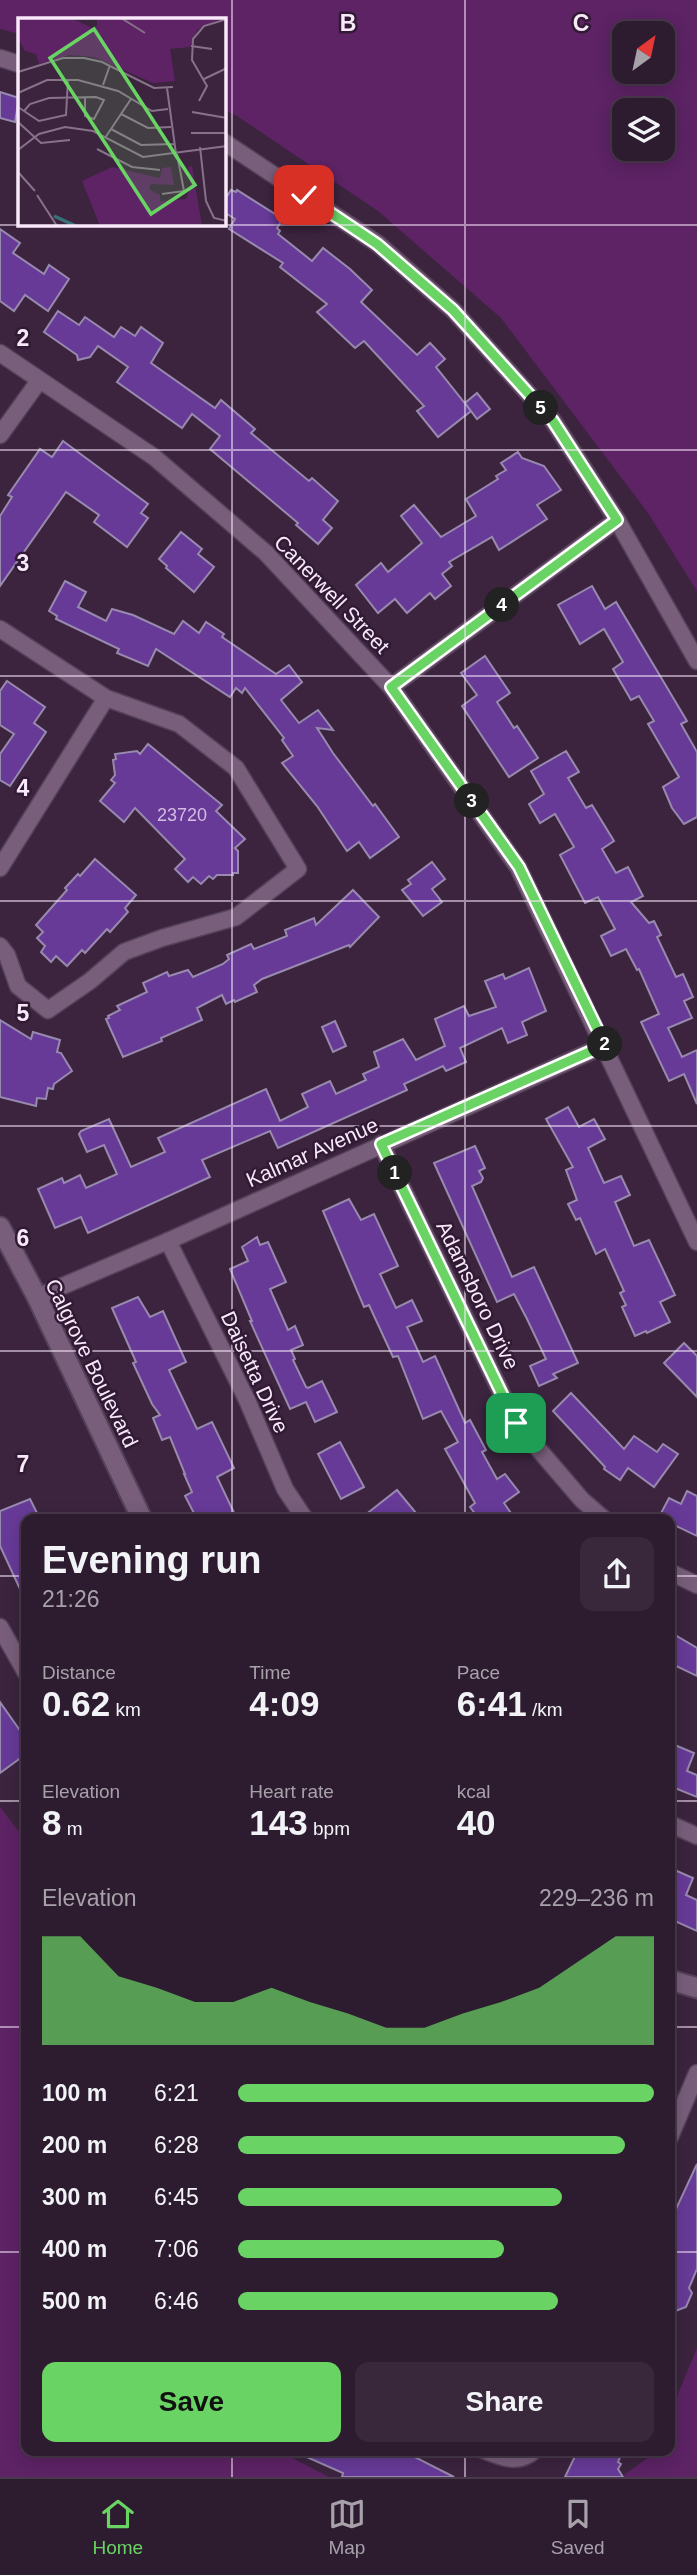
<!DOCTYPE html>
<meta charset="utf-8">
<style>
body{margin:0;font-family:Arial,sans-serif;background:#39283b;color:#f1f3f6;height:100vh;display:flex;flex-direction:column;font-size:26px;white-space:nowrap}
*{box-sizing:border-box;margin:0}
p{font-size:23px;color:#a7a1aa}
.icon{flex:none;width:38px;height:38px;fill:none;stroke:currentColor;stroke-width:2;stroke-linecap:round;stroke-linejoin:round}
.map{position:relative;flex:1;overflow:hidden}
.drawer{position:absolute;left:21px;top:1514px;width:654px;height:942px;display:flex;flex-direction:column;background:#2d1b2f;border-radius:14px;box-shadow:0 4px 18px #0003,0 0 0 2px #48394b}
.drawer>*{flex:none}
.needle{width:46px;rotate:33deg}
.tools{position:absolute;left:612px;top:21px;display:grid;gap:14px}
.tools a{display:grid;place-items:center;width:63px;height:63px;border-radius:14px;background:#2d1b2f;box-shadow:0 4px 18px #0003,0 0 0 2px #48394b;font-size:35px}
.pin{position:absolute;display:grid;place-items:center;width:60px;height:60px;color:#fff;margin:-30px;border-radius:14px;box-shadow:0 4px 10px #0006}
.km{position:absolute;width:35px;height:35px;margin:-18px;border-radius:50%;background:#222;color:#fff;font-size:19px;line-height:35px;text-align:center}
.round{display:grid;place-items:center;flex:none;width:74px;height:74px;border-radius:14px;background:#39283b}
.head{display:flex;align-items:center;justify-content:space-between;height:119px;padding:0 21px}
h1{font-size:38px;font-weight:600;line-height:52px}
.figures{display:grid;grid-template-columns:repeat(3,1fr);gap:10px;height:119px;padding:7px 21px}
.figures div{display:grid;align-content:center}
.figures b{font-size:35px;font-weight:600}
.figures small{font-size:19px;font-weight:400}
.figures p{font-size:19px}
.chart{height:196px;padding:14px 21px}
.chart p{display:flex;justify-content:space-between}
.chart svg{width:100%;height:126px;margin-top:7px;fill:#69d464;opacity:.7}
.primary-button{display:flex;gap:14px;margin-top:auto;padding:14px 21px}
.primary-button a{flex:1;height:80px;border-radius:14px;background:#69d464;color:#111;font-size:28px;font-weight:600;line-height:80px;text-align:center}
.primary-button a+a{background:#39283b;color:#f1f3f6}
ul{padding:0 21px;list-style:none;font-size:23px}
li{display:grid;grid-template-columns:112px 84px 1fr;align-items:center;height:52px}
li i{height:18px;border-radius:9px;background:#69d464}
.menu{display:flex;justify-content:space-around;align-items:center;height:98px;border-top:2px solid #48394b;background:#2d1b2f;font-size:19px;color:#a7a1aa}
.menu a{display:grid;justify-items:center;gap:4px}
.menu .on{color:#69d464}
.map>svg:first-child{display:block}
.green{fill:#5d2365;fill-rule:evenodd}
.building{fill:#673a98;stroke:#988aae;stroke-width:2}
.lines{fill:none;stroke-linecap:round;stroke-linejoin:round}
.minor-casing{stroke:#554158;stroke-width:19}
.tertiary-casing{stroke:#554158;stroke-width:23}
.minor{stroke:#785e7b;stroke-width:16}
.tertiary{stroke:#785e7b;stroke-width:19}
.route-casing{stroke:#fff;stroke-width:14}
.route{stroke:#69d464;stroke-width:9}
.grid{fill:none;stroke:#f8e8fa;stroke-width:2;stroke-opacity:0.55}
.labels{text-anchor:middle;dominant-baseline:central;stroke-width:5;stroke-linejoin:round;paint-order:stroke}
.number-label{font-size:18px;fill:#d4bce2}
.street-label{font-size:21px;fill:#f8e8fa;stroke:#311a34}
.inset-river{fill:none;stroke:#387176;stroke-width:3.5}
.inset-road{fill:none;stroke:#87728a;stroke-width:2}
.view{fill:#69d464;fill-opacity:0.15;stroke:#69d464;stroke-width:3.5}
.inset-edge{fill:none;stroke:#f8e8fa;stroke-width:3.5}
.grid-label{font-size:23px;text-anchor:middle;font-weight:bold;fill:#f8e8fa;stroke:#311a34;stroke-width:5;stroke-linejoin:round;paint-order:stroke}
</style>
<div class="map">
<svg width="697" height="2477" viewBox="0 0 697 2477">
<rect width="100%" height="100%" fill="#3c243f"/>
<g class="green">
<path d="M0,0H697V591L648,513L501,318L378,211L237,116L224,110V19H19V34L0,29ZM625,33H663V72H625ZM625,110H663V149H625Z"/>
<polygon points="0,1807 26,1841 26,2450 277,2450 329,2477 0,2477"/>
<polygon points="697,2348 697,2477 621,2477 653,2454 655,2450 670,2450 670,2413"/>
</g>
<g class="building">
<polygon points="0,92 19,98 15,122 0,118"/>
<polygon points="231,190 236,192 237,190 283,219 277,228 280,231 278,234 312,261 323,248 350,269 372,290 361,302 417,355 430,343 445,359 436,367 471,411 438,437 417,411 424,406 364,341 355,348 317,312 327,304 280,267 283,263 229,229 235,219 224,212 224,201"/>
<polygon points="0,229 20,243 13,253 44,274 49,265 69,279 48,311 25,295 14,311 0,301"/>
<polygon points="58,311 79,325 85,317 114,337 121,327 135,336 141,327 163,343 151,363 215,408 221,400 255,429 251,433 309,481 312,478 338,501 323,520 332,528 318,544 296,525 298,523 210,449 220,436 192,414 182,428 117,382 128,367 98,346 90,357 78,360 77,355 44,332"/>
<polygon points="477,393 490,409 477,419 465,403"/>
<polygon points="63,441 148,504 141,513 148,518 127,547 94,522 99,515 66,492 0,586 0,516 12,497 8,495 40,449 52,457"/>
<polygon points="518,452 522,458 544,466 561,490 537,505 547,519 499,550 492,537 449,562 452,566 442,574 451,586 435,599 430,593 407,613 395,599 378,613 356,585 381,563 388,572 422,543 401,516 414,505 441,537 476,516 466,499 498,479 496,476 506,470 501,463"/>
<polygon points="181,532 202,549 198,554 214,567 194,592 166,568 167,566 159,559"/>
<polygon points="65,581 86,592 78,607 106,621 112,609 133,615 174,634 183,621 199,633 206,622 224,634 222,637 276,674 289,665 302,682 281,700 299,723 318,710 333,730 317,728 333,753 373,806 375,804 399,837 370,858 359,842 347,851 317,806 282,763 293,756 282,740 284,738 245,688 242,693 236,688 230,697 156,649 148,666 117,653 119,649 56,619 57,616 49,611"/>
<polygon points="592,586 605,609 616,602 687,721 681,724 697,752 697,817 684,824 672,808 663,787 679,777 648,724 654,721 639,696 631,700 613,669 623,662 604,629 580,644 558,605"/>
<polygon points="485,656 510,693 497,702 514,728 517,726 538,758 509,777 462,706 477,695 461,673"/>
<polygon points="7,681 45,707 34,723 46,732 10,786 0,780 0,754 14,734 0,725 0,691"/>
<polygon points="148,744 222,805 216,811 245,839 235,848 238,851 238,873 233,873 233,875 217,875 213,879 209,876 201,884 193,877 188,882 175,869 185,859 135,808 124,822 100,801 115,783 111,780 115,775 113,760 116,759 115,754 137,751 140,754"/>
<polygon points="566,751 579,772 568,778 586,808 592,805 614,841 602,849 616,873 628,867 643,896 631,902 649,923 654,921 661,935 657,937 676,977 683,974 693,997 684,1001 692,1018 668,1028 682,1057 697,1050 697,1104 684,1074 669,1081 641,1022 659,1014 639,969 637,970 626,949 611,956 601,936 615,929 598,897 585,903 560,855 574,847 555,814 540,823 529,804 544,794 531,771"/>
<polygon points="95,859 136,895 125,908 128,912 110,932 107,929 85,953 82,950 67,966 56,956 51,962 41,952 45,946 37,938 43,932 36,925 67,890 65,888 78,874 80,876"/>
<polygon points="432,862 445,879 432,889 442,902 423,916 402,890 411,884 408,880"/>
<polygon points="353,890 379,917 350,947 349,945 262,979 254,985 257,992 235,1002 234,1000 226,1004 222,995 197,1008 202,1020 161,1038 162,1041 123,1057 106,1019 109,1018 108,1016 120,1010 117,1006 147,992 143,983 167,972 169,976 188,970 193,977 223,964 229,959 227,955 251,944 254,949 287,936 285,930 314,918 316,925"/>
<polygon points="529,968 546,1011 522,1022 527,1035 508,1043 502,1028 460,1048 466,1062 446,1071 443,1066 404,1084 407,1090 278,1148 270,1131 202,1160 210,1177 88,1233 81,1217 55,1228 38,1189 62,1178 64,1183 80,1175 86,1188 117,1174 104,1145 87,1152 79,1134 81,1131 109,1119 131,1167 165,1152 158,1138 266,1089 280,1121 308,1107 302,1094 330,1081 336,1094 366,1080 363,1074 379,1067 374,1052 403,1039 416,1060 445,1046 435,1019 464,1006 469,1016 496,1007 485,981 503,974 505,979"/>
<polygon points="0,1020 31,1039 33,1032 60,1040 57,1052 61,1053 72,1071 54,1084 53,1089 48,1088 46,1099 37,1098 36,1106 0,1097"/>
<polygon points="335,1021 346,1046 333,1052 322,1027"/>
<polygon points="568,1107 579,1127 594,1119 605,1139 588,1148 604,1183 621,1176 630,1195 615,1202 634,1246 649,1240 675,1295 660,1302 670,1322 647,1333 646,1331 635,1336 622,1307 626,1305 620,1293 624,1291 605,1249 596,1254 580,1218 576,1220 568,1204 577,1200 566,1170 573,1167 546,1119"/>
<polygon points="475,1146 485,1168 479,1171 483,1178 481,1182 472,1186 512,1277 534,1267 578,1363 553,1374 557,1378 539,1386 530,1366 546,1359 527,1319 514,1294 497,1302 434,1163"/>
<polygon points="349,1199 361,1220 374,1214 398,1266 380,1274 396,1308 412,1300 422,1321 407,1327 423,1362 435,1356 465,1423 470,1420 486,1450 482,1452 497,1479 505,1474 519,1492 504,1503 515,1519 479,1519 470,1507 475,1503 445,1449 458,1442 441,1411 423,1419 398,1356 393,1357 369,1305 364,1307 323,1211"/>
<polygon points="257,1237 260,1245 268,1242 286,1282 270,1289 288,1330 295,1326 303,1345 291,1350 295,1359 293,1360 306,1387 308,1388 322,1381 337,1412 315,1422 306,1402 290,1409 250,1321 252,1321 230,1269 248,1261 242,1247"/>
<polygon points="138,1297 150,1317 163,1311 186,1362 169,1370 197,1429 212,1422 234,1468 217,1477 237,1519 197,1519 185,1496 192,1492 184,1474 185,1474 170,1437 162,1440 153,1418 160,1415 152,1404 133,1363 136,1362 112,1308"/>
<polygon points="684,1343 697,1356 697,1397 664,1363"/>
<polygon points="571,1393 624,1449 634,1436 657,1452 663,1444 678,1454 654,1487 628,1468 620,1480 604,1469 605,1467 553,1411"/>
<polygon points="340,1442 364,1487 341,1499 318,1454"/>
<polygon points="397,1490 421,1519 360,1519"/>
<polygon points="687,1491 697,1496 697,1536 670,1523 670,1519 659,1517 669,1498 681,1504"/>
<polygon points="30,1499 40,1519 26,1519 26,1602 0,1546 0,1511"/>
<polygon points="670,1632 697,1648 697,1676 670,1663"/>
<polygon points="0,1702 26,1739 26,1754 0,1773"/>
<polygon points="670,1743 694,1753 687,1771 697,1775 697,1797 670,1786"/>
<polygon points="670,1868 693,1878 686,1895 697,1900 697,1931 675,1921 670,1932"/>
<polygon points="697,2164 697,2269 689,2288 692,2293 686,2307 670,2313 670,2222"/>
<polygon points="291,2450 401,2450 454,2477 342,2477 343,2473"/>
<polygon points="578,2450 623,2450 618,2462 621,2464 618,2469 623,2477 565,2477"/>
</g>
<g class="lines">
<g class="minor-casing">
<g id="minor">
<polyline points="0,58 19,64"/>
<polyline points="224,142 378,244 453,310 553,421 617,520 697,661"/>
<polyline points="0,353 154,457 266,553 391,687 518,867 697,1242"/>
<polyline points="0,435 39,381"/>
<polyline points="0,629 106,698 179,724 236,768 298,869 236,917 162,938 124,952 90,981 48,1010 18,986 7,955 0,946"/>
<polyline points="391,687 617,520"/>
<polyline points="0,868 106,698"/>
<polyline points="381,1144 516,1423 582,1500 604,1519"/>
<polyline points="168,1241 247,1400 285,1489 305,1519"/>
<polyline points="37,1297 168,1241 605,1045"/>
<polyline points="670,1572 697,1585"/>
<polyline points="0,1627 26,1673"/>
<polyline points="670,1824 697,1836"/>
<polyline points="670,2137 697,2073"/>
<path d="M483,2450C502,2458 519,2465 535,2450"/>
</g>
</g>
<g class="tertiary-casing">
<g id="tertiary">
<polyline points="0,1227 37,1297 142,1519"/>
<polyline points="670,1980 697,1988"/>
</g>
</g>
<use href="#minor" class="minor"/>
<use href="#tertiary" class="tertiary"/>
</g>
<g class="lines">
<g class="route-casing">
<polyline id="route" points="304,195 377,244 453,310 553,421 617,520 391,687 519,867 605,1045 381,1144 516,1423"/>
</g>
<use href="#route" class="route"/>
</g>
<path class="grid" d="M232,0V1519M465,0V1519M0,225H697M0,450H697M0,676H697M0,901H697M0,1126H697M0,1351H697M0,1576H26M670,1576H697M0,1801H26M670,1801H697M0,2027H26M670,2027H697M0,2252H26M670,2252H697M232,2450V2477M465,2450V2477"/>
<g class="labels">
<g class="number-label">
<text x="182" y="815">23720</text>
</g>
<g class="street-label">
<text transform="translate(332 594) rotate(46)">Canerwell Street</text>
<text transform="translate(312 1152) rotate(-24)">Kalmar Avenue</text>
<text transform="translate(478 1295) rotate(64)">Adamsboro Drive</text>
<text transform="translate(92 1363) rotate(64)">Calgrove Boulevard</text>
<text transform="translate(255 1372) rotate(65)">Daisetta Drive</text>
</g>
</g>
<g transform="translate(18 18)">
<rect width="208" height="208" fill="#3c243f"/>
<path d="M0,0H53L74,10L79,8V0L202,1L179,12L172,29L152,31L157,63L135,65L76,39L52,37L21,46L18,36L7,33L0,20ZM174,148L184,208H82L64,163L94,149L142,160L144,150L153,149L156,167L133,166L131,171L142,177V183L168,181L173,168L170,149Z" fill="#5d2365"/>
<path class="inset-river" d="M36,198L58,208"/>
<path class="inset-road" d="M103,0L127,15M173,28L194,31M0,54L45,40H66L84,44L136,70L155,69M186,61L209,50M85,67L92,47M149,70L158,136M0,75L29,62H60L100,73L134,93L150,91M181,83L189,68L174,42L175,21L186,8L209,1M0,89L21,103L48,97L50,62M6,93L12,86L31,80L78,79L86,82L76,101L67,98V79M174,94L209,100M103,96L130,110L153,109M0,104L23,125L52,122M93,111L123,127L156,126M173,115H209M87,120L113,81M182,129L188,183L196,200L209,203M79,131L114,149L142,152M0,132L21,116L47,109L75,113L125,139L209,128M0,154L17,173M144,176L166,173L159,136M19,177L39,208"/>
<path class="view" d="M76,11L177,167L133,196L32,40Z"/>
<rect width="208" height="208" class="inset-edge"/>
</g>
<g class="grid-label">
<text x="348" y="31">B</text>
<text x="581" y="31">C</text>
<text x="23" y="346">2</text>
<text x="23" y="571">3</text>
<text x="23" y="796">4</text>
<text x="23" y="1021">5</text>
<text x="23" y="1246">6</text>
<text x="23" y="1472">7</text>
</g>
</svg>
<div class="tools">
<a><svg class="needle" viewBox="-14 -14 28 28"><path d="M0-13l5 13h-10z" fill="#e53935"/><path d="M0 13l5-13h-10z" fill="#a7a1aa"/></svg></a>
<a><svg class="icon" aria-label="layers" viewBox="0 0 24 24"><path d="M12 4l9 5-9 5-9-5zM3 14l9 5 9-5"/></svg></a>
</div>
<div class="pin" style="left:516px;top:1423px;background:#1e9e55"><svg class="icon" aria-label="arrive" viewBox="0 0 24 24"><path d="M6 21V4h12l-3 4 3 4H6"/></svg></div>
<div class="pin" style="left:304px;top:195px;background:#d93025"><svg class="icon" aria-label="check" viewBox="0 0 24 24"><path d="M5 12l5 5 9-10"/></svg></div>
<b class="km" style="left:395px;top:1173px">1</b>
<b class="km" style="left:605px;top:1044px">2</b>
<b class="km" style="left:472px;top:801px">3</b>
<b class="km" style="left:502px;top:605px">4</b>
<b class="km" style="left:541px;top:408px">5</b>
<section class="drawer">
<div class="head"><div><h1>Evening run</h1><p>21:26</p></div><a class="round"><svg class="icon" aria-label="share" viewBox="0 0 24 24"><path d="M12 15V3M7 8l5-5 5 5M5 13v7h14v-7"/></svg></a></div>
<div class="figures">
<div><p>Distance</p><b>0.62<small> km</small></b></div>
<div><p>Time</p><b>4:09</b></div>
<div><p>Pace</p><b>6:41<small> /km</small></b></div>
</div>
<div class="figures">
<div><p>Elevation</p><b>8<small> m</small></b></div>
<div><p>Heart rate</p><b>143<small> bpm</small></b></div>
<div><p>kcal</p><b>40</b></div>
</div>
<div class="chart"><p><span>Elevation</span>229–236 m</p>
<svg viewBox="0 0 160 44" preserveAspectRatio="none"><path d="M0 44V6L10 6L20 20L30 24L40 29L50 29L60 24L70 29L80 33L90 38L100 38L110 33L120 29L130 24L140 15L150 6L160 6V44z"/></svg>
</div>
<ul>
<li><b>100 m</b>6:21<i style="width:100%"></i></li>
<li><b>200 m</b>6:28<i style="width:93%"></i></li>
<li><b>300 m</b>6:45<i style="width:78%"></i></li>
<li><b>400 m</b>7:06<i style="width:64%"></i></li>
<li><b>500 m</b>6:46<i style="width:77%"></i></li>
</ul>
<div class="primary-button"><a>Save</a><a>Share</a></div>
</section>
</div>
<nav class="menu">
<a class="on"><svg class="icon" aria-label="home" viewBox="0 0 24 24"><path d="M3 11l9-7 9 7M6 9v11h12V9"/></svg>Home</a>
<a><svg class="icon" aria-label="map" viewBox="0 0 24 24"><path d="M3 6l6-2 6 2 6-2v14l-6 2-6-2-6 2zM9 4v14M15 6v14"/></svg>Map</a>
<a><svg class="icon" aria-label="saved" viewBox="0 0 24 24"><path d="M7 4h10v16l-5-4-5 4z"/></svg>Saved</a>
</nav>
